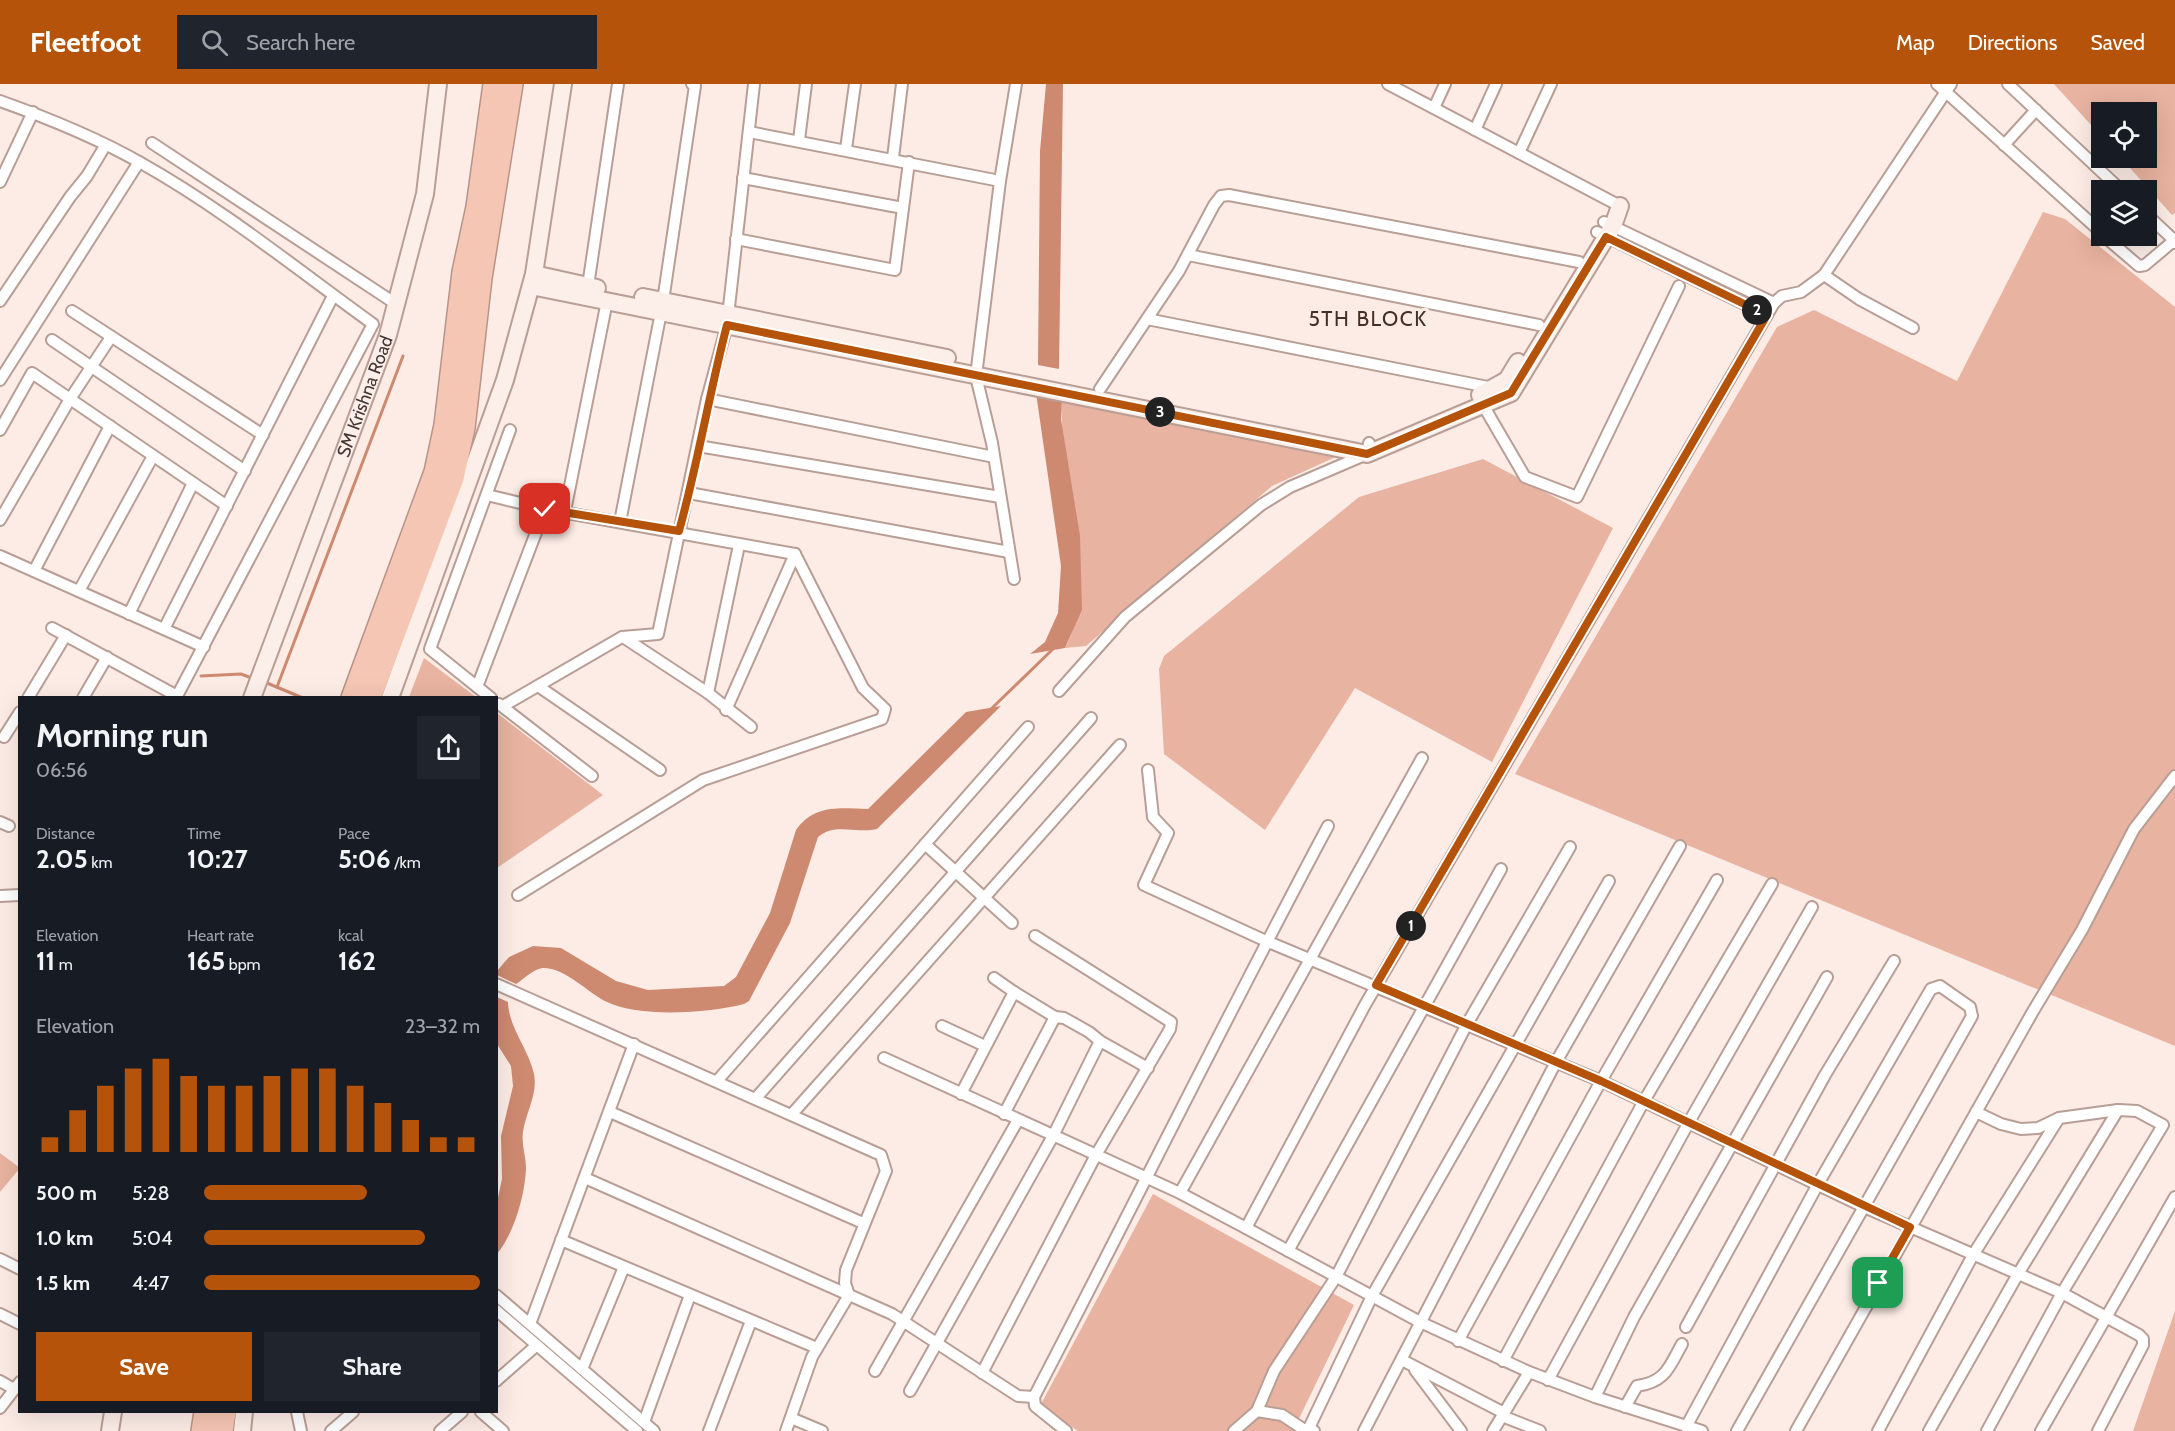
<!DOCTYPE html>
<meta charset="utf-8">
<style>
body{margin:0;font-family:Cabin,sans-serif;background:#20242c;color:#f1f3f6;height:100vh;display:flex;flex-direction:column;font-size:22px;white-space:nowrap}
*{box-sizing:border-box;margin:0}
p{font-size:20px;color:#9ea1a6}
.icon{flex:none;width:33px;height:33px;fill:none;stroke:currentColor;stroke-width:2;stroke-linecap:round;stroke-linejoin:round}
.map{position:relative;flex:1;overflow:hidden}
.sheet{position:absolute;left:18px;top:612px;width:480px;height:717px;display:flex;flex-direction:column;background:#171b24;border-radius:0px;box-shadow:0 6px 24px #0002}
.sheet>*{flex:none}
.controls{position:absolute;left:2091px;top:18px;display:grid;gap:12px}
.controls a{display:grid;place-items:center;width:66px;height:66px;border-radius:0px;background:#171b24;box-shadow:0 6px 24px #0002;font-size:30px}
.pin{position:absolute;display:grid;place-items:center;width:51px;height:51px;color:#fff;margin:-26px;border-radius:12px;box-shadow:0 3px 9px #0006}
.km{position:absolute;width:30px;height:30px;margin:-15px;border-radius:50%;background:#222;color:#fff;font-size:16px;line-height:30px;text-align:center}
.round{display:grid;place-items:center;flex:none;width:63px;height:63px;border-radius:0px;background:#20242c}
.head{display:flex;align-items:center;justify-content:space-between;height:102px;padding:0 18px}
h1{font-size:33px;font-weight:700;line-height:45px}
.metrics{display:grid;grid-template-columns:repeat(3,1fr);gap:9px;height:102px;padding:6px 18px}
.metrics div{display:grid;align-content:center}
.metrics b{font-size:26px;font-weight:700}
.metrics small{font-size:16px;font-weight:400}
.metrics p{font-size:16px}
.chart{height:168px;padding:12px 18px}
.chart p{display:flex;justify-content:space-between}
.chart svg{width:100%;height:108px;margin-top:6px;stroke:#b45309;stroke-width:6}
.button{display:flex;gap:12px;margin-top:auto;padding:12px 18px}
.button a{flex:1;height:69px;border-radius:0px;background:#b45309;color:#fff;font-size:24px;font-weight:700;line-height:69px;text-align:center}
.button a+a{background:#20242c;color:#f1f3f6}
ul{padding:0 18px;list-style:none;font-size:20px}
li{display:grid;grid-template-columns:96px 72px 1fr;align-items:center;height:45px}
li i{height:15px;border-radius:8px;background:#b45309}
header{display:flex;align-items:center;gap:36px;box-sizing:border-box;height:84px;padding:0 30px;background:#b45309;color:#fff}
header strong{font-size:28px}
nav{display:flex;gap:33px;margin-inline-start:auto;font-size:21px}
.search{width:420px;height:54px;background:#20242c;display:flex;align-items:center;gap:15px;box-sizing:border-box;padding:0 21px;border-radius:0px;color:#9ea1a6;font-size:22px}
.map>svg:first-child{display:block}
.green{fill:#e8b3a0}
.water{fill:#cd8a70}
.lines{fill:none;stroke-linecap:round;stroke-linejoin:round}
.stream{stroke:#cd8a70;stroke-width:3}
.street-casing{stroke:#b89e95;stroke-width:14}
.secondary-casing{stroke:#b89e95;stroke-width:20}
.highway-casing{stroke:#b79487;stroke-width:24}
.street{stroke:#fff;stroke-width:10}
.secondary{stroke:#fceee8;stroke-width:16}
.highway{stroke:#f6c6b4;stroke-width:21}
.route-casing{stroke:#fff;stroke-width:12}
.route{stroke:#b45309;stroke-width:8}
.labels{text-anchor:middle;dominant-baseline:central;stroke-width:6;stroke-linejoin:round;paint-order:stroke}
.street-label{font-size:18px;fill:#423733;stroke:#fdece6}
.quarter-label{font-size:21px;letter-spacing:1.5px;fill:#442f27;stroke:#fdece6}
</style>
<header>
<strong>Fleetfoot</strong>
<div class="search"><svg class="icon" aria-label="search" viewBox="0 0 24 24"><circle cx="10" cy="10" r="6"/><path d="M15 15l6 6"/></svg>Search here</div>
<nav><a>Map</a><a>Directions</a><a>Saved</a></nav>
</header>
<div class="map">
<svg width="2175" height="1347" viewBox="0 0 2175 1347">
<rect width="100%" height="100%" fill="#fdece6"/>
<g class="green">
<polygon points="2054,0 2175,0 2175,129 2172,131 2121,74 2146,74 2146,28 2102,28 2101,52"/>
<polygon points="2043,128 2065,135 2175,223 2175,962 1515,690 1777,243 1814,226 1957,297"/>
<path d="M1062,316L1340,371L1272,402L1086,562L1065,564C1074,548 1076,534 1078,516C1088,443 1058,384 1062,316Z"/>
<polygon points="1483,375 1613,444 1492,678 1355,604 1265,746 1164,670 1159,585 1164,572 1359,413"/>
<polygon points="424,574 476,613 409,613"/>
<polygon points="497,629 603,711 497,784 496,784"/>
<polygon points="0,1069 20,1084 0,1108"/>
<polygon points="1153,1110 1354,1221 1293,1347 1078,1347 1040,1322"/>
<polygon points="2175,1227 2175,1347 2133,1347"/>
</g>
<g class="water">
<polygon points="1046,0 1063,0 1059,285 1038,281 1040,67"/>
<polygon points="1036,309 1062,316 1061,335 1080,452 1082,526 1065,564 1030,570 1045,558 1058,529 1061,482"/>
<path d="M1001,622L877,745C857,750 835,738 818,753L790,839L749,917L744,920C710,929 639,934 607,918C588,909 566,884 543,884C533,885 524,895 516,900L497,891V887L509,873L533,862L561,864L616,897L648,906L724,902L736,893L770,829L796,746C814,720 840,724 868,725L966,628Z"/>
<path d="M497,913L508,918C509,945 528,963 534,990C538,1010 526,1028 523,1048C521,1060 526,1072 526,1084C525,1112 514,1149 497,1170V1118L502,1095L501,1052L513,1002L511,982L497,960Z"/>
</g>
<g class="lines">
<g class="stream">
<polyline points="201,592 241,590 249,593"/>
<polyline points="267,599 303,614"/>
<polyline points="277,603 403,272"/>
<polyline points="990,626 1054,564"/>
</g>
<g class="street-casing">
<g id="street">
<polyline points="1388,0 1620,122"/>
<polyline points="1937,0 2102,149"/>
<polyline points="2008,0 2121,106"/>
<path d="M0,17C48,34 97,54 141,79C223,125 298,186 373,240L176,614"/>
<polyline points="1434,24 1445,0"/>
<polyline points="1475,46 1496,0"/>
<polyline points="749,48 1000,97"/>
<polyline points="799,56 806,0"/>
<polyline points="152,59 396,220"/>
<polyline points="2004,61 2036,26"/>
<polyline points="846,65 855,0"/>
<polyline points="1519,69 1551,0"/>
<polyline points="893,74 902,0"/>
<polyline points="743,94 903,124"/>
<polyline points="0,98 33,28"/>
<polyline points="2146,130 2175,157"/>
<polyline points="1604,138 1774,219"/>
<polyline points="1597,148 1767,231"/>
<polyline points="2104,152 2139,182 2145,181 2171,159 2175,159"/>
<polyline points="736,155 895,186 909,78"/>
<polyline points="1188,171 1539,241"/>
<polyline points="1824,191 1859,215 1913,244"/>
<polyline points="588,202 618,0"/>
<polyline points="0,217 70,113 87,92 105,62"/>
<polyline points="663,217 695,2 692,0"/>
<polyline points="72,227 263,351"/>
<polyline points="1147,235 1493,304"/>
<polyline points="52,256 245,387"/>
<polyline points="0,296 139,78"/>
<polyline points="1100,305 1179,187 1214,121 1221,112 1229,111 1579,178"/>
<polyline points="707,315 994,373"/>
<polyline points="1483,321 1525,393 1577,413 1679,202"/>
<polyline points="0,346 32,289 227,422"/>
<polyline points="698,362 1000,413"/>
<polyline points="689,409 1009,468"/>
<polyline points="487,411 545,425 795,470"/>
<polyline points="565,427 607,217"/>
<polyline points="0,436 70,315 111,253"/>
<polyline points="620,438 661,228"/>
<polyline points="0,472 204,563"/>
<polyline points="34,487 110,342"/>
<polyline points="1014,495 992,359 976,292 1000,97 1016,0"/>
<polyline points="79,507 153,372"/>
<polyline points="129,530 193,399"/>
<polyline points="52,544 177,612"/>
<polyline points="164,545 333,212"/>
<polyline points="623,553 708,609 751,643"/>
<polyline points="538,602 660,686"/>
<polyline points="477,603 545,425"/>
<polyline points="1059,607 1125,533 1261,421 1290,403 1367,370 1369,359"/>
<polyline points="708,609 739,461"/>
<polyline points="28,614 66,551"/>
<polyline points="83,614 107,573"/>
<polyline points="491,614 430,565 510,346"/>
<polyline points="499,620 592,692"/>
<polyline points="503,622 622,553 658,550 707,315 727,241 754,0"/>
<polyline points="726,626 795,470"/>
<polyline points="4,653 20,628"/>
<polyline points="1148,686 1153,733 1168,749 1144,801 1266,857 1601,997 1862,1122 2062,1209 2139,1251 2143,1255 2143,1261 2098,1347"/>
<polyline points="0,738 9,742"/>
<polyline points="925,760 1012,839"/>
<polyline points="518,811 703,696 882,635 885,625 863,604 795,470"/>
<polyline points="0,812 20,811"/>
<polyline points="994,894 1014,908"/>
<polyline points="496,900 881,1071 886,1087 846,1186 845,1199 849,1211 812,1273 786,1347"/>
<polyline points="942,942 985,962"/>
<polyline points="884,974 1180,1109 1246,1144"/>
<polyline points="717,997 1028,643"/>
<polyline points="961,1010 1014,908 1055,933 1064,934 1089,948 1100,957 1148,984"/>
<polyline points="756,1014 1091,634"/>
<polyline points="610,1028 863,1139"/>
<polyline points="1976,1028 2001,1040 2021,1045 2038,1044 2059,1034 2118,1026"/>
<polyline points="792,1030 1120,661"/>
<polyline points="1004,1030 1055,933"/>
<polyline points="585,1094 892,1230 1018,1312 1034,1313 1035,1322 1066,1347"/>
<polyline points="1180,1109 1422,674"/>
<polyline points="561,1156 817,1264"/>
<polyline points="1288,1167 1501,785"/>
<polyline points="0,1175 20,1185"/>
<polyline points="496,1211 654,1347"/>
<polyline points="496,1226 637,1347"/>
<polyline points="0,1230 20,1240"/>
<polyline points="530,1240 634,960"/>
<polyline points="1686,1243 1825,991 1894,877"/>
<polyline points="1458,1257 1601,997 1717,796"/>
<polyline points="1402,1276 1504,1329"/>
<polyline points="1503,1277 1644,1017 1772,800"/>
<polyline points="582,1285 624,1183"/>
<polyline points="1415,1286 1461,1347"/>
<polyline points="875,1287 1018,1036"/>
<polyline points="1529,1288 1595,1313 1702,1347"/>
<polyline points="982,1289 1096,1071 1170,945 1171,938 1035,852"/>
<polyline points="1548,1296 1689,1038 1812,823"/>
<polyline points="0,1297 14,1305"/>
<polyline points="496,1297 537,1261"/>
<polyline points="910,1307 1053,1052 1100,957"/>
<path d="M1034,1313C1133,1123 1227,931 1328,742"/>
<polyline points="1595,1313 1634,1233 1827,893"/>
<path d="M1625,1323L1637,1302C1666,1298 1669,1283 1682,1260"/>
<polyline points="0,1324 20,1298"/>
<polyline points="1257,1327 1282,1331 1303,1345 1314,1347"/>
<polyline points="297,1328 301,1347"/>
<polyline points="481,1328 503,1347"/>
<polyline points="1502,1332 1540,1347"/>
<polyline points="791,1334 822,1347"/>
<polyline points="644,1338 690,1211"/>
<polyline points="1686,1343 1818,1100 1931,905 1940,902 1970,923 1972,932 1737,1347"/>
<polyline points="1309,1344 1372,1212 1609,797"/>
<polyline points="331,1347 353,1328"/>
<polyline points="440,1347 462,1328"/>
<polyline points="709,1347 751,1237"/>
<polyline points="1234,1347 1257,1327 1274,1287 1336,1193 1467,940 1570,763"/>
<polyline points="1364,1347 1556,978 1680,762"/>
<polyline points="1493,1347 1529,1288 1420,1238 1246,1144 1365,921 1774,219 1782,212 1801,208 1824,191 1951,0"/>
<polyline points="1796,1347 2032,929 2082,846 2134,745 2175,692"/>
<polyline points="1878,1347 1973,1171 2059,1034"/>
<polyline points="1929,1347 2018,1190 2118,1026 2137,1027 2163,1041 2062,1209 1987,1347"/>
<polyline points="2041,1347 2175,1113"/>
</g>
</g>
<g class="secondary-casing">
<g id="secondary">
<polyline points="534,190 597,204"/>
<polyline points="531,202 1367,370 1511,309 1613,142 1620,122"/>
<polyline points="643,213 947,274"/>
<polyline points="1480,311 1507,296 1518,278"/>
<path id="s1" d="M252,614L388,251L425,110L438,0"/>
<polyline points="390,614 505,296 534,190 563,0"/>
<polyline points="110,1347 113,1328"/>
<polyline points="242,1347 244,1328"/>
</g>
</g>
<g class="highway-casing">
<g id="highway">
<polyline points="352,614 435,388 445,341 463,188 477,123 494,0"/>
<polyline points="370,614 453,394 464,344 481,194 512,0"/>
<polyline points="202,1347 205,1328"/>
<polyline points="222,1347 225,1328"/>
</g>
</g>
<use href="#street" class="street"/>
<use href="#secondary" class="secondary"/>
<use href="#highway" class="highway"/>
</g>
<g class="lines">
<g class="route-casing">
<path id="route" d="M545,425L679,447C698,379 709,310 727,241L1367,370L1511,309L1606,153L1767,231L1376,901L1601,997L1910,1143L1878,1199"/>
</g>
<use href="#route" class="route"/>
</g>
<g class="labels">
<g class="street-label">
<text stroke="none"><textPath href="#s1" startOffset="322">SM Krishna Road</textPath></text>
</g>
<g class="quarter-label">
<text x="1368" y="234">5TH BLOCK</text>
</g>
</g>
</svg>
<div class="controls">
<a><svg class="icon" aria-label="locate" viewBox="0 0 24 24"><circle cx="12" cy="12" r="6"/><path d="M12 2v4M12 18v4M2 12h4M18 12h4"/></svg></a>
<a><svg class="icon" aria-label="layers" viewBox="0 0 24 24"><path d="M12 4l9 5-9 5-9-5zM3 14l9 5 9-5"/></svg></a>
</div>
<div class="pin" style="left:1878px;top:1199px;background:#1e9e55"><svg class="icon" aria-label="arrive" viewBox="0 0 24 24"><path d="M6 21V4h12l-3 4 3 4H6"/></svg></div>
<div class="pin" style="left:545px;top:425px;background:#d93025"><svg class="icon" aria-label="check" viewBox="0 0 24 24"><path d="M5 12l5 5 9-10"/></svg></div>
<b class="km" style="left:1411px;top:842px">1</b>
<b class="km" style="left:1757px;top:226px">2</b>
<b class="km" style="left:1160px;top:328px">3</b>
<section class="sheet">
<div class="head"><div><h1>Morning run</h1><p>06:56</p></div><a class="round"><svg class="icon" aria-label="share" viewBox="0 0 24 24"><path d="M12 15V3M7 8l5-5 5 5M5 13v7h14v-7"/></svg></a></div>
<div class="metrics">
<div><p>Distance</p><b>2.05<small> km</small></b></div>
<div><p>Time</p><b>10:27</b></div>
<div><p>Pace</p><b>5:06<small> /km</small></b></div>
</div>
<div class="metrics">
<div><p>Elevation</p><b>11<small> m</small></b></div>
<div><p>Heart rate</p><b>165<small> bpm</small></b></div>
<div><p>kcal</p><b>162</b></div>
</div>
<div class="chart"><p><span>Elevation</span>23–32 m</p>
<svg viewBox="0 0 160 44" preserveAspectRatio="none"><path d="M5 44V38M15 44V27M25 44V17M35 44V10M45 44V6M55 44V13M65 44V17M75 44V17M85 44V13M95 44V10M105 44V10M115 44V17M125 44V24M135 44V31M145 44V38M155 44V38"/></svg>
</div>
<ul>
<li><b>500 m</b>5:28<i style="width:59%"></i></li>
<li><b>1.0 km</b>5:04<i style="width:80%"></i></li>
<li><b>1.5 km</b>4:47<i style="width:100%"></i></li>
</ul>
<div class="button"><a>Save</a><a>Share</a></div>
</section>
</div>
